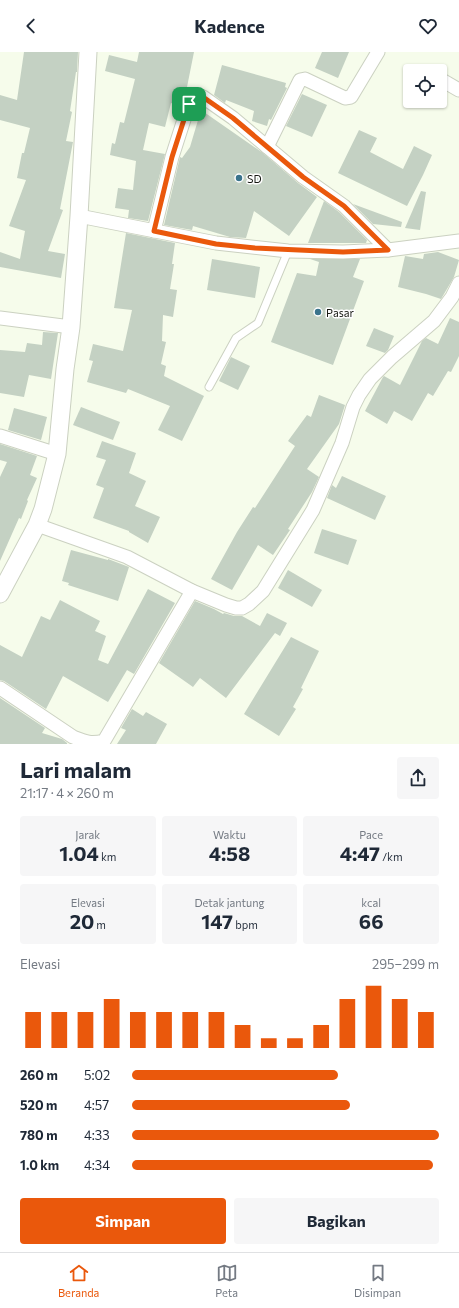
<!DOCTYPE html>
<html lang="id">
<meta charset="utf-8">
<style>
body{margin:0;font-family:Commissioner,sans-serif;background:#f6f6f7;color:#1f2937;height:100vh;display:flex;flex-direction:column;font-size:15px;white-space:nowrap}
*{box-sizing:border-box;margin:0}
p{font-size:13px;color:#747a83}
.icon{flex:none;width:22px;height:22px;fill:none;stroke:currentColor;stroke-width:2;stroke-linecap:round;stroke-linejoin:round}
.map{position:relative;height:692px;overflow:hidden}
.details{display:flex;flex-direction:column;background:#fff;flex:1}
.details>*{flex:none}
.buttons{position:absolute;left:403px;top:12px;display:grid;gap:8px}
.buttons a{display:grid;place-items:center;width:44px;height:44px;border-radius:4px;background:#fff;box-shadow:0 1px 3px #0004;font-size:20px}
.pin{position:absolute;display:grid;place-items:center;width:34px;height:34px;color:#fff;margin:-17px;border-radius:8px;box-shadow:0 2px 6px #0006}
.round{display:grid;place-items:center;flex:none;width:42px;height:42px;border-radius:4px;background:#f6f6f7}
.headline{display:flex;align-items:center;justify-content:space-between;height:68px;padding:0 20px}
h1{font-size:22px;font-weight:700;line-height:30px}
.figures{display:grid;grid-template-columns:repeat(3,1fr);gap:6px;height:68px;padding:4px 20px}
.figures div{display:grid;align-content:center;border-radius:4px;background:#f6f6f7;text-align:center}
.figures b{font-size:20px;font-weight:700}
.figures small{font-size:11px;font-weight:400}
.figures p{font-size:11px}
.chart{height:112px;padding:8px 20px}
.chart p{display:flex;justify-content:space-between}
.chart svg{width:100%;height:72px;margin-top:4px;stroke:#ea580c;stroke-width:6}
.action{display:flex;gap:8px;margin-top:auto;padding:8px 20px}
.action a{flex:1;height:46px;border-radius:4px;background:#ea580c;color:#fff;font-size:16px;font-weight:700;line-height:46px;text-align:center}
.action a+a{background:#f6f6f7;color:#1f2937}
ul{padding:0 20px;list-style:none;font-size:13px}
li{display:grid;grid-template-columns:64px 48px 1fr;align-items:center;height:30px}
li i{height:10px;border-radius:5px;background:#ea580c}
header{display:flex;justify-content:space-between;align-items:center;height:52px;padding:0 20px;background:#fff;font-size:18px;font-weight:700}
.tab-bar{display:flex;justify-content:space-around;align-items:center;height:56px;border-top:1px solid #e0e1e3;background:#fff;font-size:11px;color:#747a83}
.tab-bar a{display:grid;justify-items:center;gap:2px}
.tab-bar .active{color:#ea580c}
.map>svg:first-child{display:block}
.building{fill:#c4d1c3}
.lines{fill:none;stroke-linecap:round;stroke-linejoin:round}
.service-casing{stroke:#cbd1c1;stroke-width:9}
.minor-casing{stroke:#cbd1c1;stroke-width:15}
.tertiary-casing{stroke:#cbd1c1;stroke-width:19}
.service{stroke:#fff;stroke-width:7}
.minor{stroke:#fff;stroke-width:13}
.tertiary{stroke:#fff;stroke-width:17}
.route-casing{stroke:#fff;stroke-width:8}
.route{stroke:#ea580c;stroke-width:5}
.poi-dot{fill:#3a738c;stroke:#fff;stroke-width:1.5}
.labels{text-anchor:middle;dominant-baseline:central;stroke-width:3;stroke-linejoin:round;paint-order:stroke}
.poi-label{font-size:11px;fill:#161812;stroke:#fff;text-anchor:start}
</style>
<header><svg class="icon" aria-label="back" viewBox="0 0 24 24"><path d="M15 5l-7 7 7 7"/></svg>Kadence<svg class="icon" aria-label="heart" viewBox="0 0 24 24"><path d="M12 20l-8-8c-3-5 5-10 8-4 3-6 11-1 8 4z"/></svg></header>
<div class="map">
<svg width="459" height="692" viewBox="0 0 459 692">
<rect width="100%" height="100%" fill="#f6fceb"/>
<g class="building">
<polygon points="24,0 78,0 77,20 76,20 70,59 72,60 66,89 73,90 60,157 63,158 48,199 65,202 61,226 0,215 0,200 20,207 25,179 9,174 26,128 17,126 22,101 24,101 30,76 0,68 0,43 17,48"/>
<polygon points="139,0 194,0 185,45 179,54 171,51 165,75 149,71 143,98 165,102 148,169 128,166 129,158 115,156 118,136 133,138 136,109 110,103 112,91 115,92 120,70 124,71 135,27 105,19 109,3 137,10"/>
<polygon points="322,0 349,0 338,26 315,16"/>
<polygon points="222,13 286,31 285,35 287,36 271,68 269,67 267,74 252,69 254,59 226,48 225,51 214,43"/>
<polygon points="302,42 327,53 312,85 286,74"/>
<polygon points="201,58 263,101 298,131 317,145 289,184 254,159 246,186 230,185 193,174 192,178 164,173 180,105 182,106 190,95"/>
<polygon points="359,78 377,86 370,100 403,117 414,94 432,103 423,123 407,154 338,121"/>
<polygon points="421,139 426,140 420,178 405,176"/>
<polygon points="324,149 339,160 367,188 366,191 308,191"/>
<polygon points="353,152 402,170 401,175 373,172"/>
<polygon points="126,181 175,191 172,212 174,212 170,237 177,238 173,265 163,263 162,289 166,290 161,312 166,314 164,324 204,344 182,389 158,378 170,354 128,337 126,341 87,330 93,309 89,308 93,292 123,299 132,258 114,256"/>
<polygon points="438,200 459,208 454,225 441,247 426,242 398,235 405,204 423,207 424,202"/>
<polygon points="212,207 260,215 255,246 207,238"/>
<polygon points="310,207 360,207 353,225 364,229 333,313 271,290 297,221 316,224 319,210"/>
<polygon points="450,266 459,270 459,304 451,320 448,319 433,344 428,341 412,369 394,359 387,372 365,359 383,325 384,324 400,333 422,289 426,286 438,292"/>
<polygon points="374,276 394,284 388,298 385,301 366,294"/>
<polygon points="43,280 58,281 51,327 29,323 24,345 0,341 0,298 25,300 27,291 42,293"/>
<polygon points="231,305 250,314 238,338 219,329"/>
<polygon points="319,343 345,353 339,372 307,417 319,425 312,440 288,477 290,478 273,503 258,493 232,538 211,527 237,480 253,455 255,456 295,394 288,389 307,363 311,365"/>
<polygon points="81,355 120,370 113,388 73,373"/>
<polygon points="14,356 47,365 41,388 8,378"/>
<polygon points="102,389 136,401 129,421 146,429 135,454 160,465 148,491 129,480 129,479 93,466 104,436 96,433 106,408 96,405"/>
<polygon points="0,392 37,404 30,423 37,426 27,448 28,449 21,467 19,466 0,509 0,425 7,410 0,408"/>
<polygon points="342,424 386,444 375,468 327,446 332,433 336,436"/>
<polygon points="322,477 357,488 348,513 314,501"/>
<polygon points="71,498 108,508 108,507 129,515 118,549 68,533 69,531 62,529"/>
<polygon points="288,518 322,538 312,555 278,536"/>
<polygon points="148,537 175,551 134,622 127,618 108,650 63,624 46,657 4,629 0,628 0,593 22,605 41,564 50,568 60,548 100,569 95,579 106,584 98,608 108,612"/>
<polygon points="195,549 214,557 223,562 224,561 234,564 242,564 260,574 267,561 287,571 280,584 275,581 226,646 200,626 193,635 159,611"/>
<polygon points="291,585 319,599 301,636 303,637 293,655 296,657 279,684 244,662"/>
<polygon points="0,646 45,676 42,681 62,687 67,691 67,692 0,692"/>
<polygon points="132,657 143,664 146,660 167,672 156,692 117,692 126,678 121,676"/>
</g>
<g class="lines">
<g class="service-casing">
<polyline id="service" points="209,335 236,286 258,271 288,199"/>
</g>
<g class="minor-casing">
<g id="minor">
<polyline points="440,27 459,38"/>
<polyline points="267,95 300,28 305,27 345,46 351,45 378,0"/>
<polyline points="79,164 216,191 288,199 343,200 388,198 459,189"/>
<path d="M154,179L172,105L189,52C194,47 196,44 203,45L233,66L303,125L344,154L388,198"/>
<polyline points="0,266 71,275"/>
<polyline points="0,384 57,402"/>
<polyline points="37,473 127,505 192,539 226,553 236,556 242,556 249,552 263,539 313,458 342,391 353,355 359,343 370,327 392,305 434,269 452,245 459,231"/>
<path d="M0,636L73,685C86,690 90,692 104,689L192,539"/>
</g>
</g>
<g class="tertiary-casing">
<polyline id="tertiary" points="0,542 37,473 43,457 57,402 65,317 71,275 79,164 88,0"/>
</g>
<use href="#service" class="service"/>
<use href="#minor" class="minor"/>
<use href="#tertiary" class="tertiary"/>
</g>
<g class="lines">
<g class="route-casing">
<polygon id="route" points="198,44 203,45 233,66 303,125 344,154 388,198 343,200 255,196 216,192 154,179 172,105 180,80 189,52"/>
</g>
<use href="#route" class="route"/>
</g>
<g class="poi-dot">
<circle cx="239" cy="126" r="4"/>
<circle cx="318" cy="260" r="4"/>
</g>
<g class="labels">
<g class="poi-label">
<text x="247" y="126">SD</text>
<text x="326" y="260">Pasar</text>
</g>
</g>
</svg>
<div class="buttons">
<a><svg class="icon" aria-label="locate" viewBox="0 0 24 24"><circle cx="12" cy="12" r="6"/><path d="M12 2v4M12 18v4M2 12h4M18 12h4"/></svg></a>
</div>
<div class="pin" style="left:189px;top:52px;background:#1e9e55"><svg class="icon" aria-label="arrive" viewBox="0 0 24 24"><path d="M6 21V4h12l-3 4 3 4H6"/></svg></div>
</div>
<section class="details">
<div class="headline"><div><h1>Lari malam</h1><p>21:17 · 4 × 260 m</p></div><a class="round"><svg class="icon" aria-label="share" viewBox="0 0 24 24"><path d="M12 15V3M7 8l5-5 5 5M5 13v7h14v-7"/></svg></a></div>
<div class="figures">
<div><p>Jarak</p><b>1.04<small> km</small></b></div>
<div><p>Waktu</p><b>4:58</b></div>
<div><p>Pace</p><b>4:47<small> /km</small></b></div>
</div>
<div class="figures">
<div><p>Elevasi</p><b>20<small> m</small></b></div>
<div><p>Detak jantung</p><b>147<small> bpm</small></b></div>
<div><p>kcal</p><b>66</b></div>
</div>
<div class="chart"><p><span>Elevasi</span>295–299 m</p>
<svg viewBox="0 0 160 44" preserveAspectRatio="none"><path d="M5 44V22M15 44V22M25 44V22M35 44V14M45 44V22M55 44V22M65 44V22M75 44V22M85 44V30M95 44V38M105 44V38M115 44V30M125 44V14M135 44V6M145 44V14M155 44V22"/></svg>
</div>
<ul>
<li><b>260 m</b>5:02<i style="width:67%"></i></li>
<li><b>520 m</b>4:57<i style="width:71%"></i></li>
<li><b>780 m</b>4:33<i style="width:100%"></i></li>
<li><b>1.0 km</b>4:34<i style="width:98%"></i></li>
</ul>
<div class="action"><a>Simpan</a><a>Bagikan</a></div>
</section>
<nav class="tab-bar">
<a class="active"><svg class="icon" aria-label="home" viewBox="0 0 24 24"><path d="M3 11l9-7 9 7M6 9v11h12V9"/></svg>Beranda</a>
<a><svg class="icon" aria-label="map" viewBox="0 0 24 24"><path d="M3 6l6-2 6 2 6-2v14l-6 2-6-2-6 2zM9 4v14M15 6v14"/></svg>Peta</a>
<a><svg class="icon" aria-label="saved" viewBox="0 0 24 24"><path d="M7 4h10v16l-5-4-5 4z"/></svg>Disimpan</a>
</nav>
